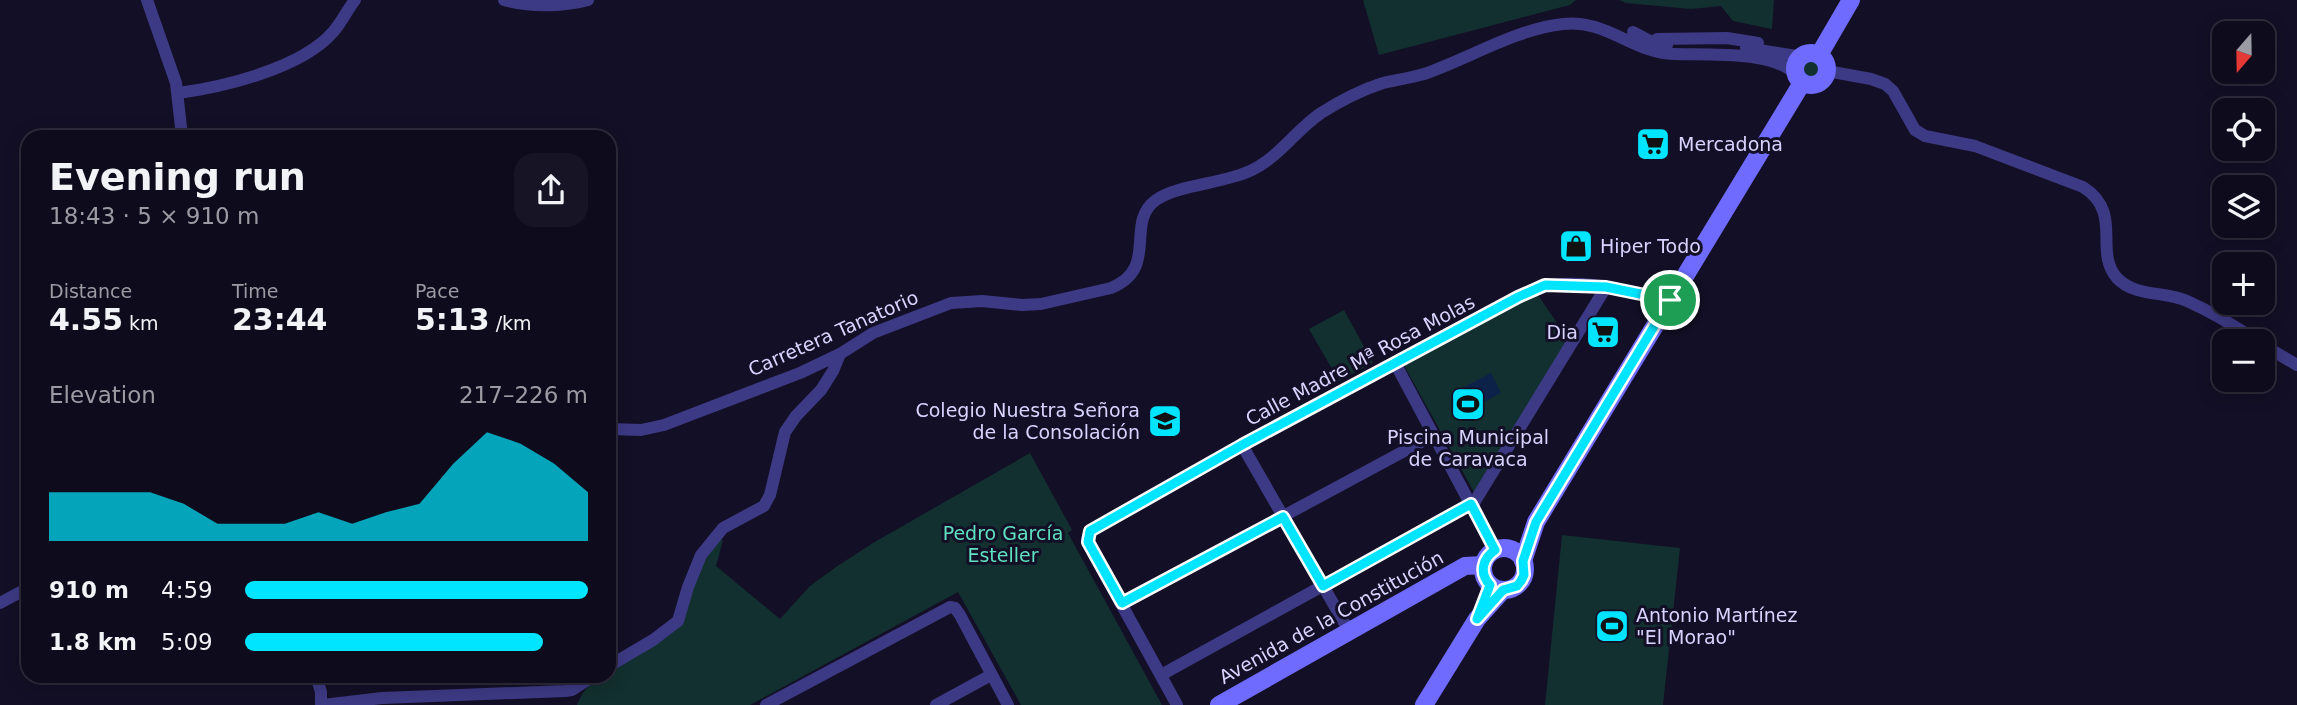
<!DOCTYPE html>
<meta charset="utf-8">
<style>
body{margin:0;font-family:"DejaVu Sans",sans-serif;background:#171425;color:#f1f3f6;height:100vh;display:flex;flex-direction:column;font-size:26px;white-space:nowrap}
*{box-sizing:border-box;margin:0}
p{font-size:23px;color:#9b9ba3}
.icon{flex:none;width:38px;height:38px;fill:none;stroke:currentColor;stroke-width:2;stroke-linecap:round;stroke-linejoin:round}
.map{position:relative;flex:1;overflow:hidden}
.side{position:absolute;left:21px;top:130px;width:595px;height:553px;display:flex;flex-direction:column;background:#0e0b1c;border-radius:21px;box-shadow:0 4px 18px #0003,0 0 0 2px #2e2b3b}
.side>*{flex:none}
.needle{width:46px;rotate:200deg}
.buttons{position:absolute;left:2212px;top:21px;display:grid;gap:14px}
.buttons a{display:grid;place-items:center;width:63px;height:63px;border-radius:14px;background:#0e0b1c;box-shadow:0 4px 18px #0003,0 0 0 2px #2e2b3b;font-size:35px}
.pin{position:absolute;display:grid;place-items:center;width:60px;height:60px;color:#fff;margin:-30px;border:4px solid #fff;border-radius:50%;box-shadow:0 2px 7px #0007}
.round{display:grid;place-items:center;flex:none;width:74px;height:74px;border-radius:21px;background:#171425}
.overview{display:flex;align-items:center;justify-content:space-between;height:119px;padding:0 28px}
h1{font-size:38px;font-weight:800;line-height:52px}
.stats{display:grid;grid-template-columns:repeat(3,1fr);gap:10px;height:119px;padding:7px 28px}
.stats div{display:grid;align-content:center}
.stats b{font-size:30px;font-weight:800}
.stats small{font-size:19px;font-weight:400}
.stats p{font-size:19px}
.chart{height:196px;padding:14px 28px}
.chart p{display:flex;justify-content:space-between}
.chart svg{width:100%;height:126px;margin-top:7px;fill:#00e5ff;opacity:.7}
ul{padding:0 28px;list-style:none;font-size:23px}
li{display:grid;grid-template-columns:112px 84px 1fr;align-items:center;height:52px}
li i{height:18px;border-radius:9px;background:#00e5ff}
.map>svg:first-child{display:block}
.green{fill:#12302f}
.water{fill:#0c2248}
.lines{fill:none;stroke-linecap:round;stroke-linejoin:round}
.street{stroke:#3d3a85;stroke-width:12}
.secondary{stroke:#6f6bff;stroke-width:18}
.route-casing{stroke:#fff;stroke-width:14}
.route{stroke:#00e5ff;stroke-width:9}
.labels{text-anchor:middle;dominant-baseline:central;stroke-width:6;stroke-linejoin:round;paint-order:stroke}
.poi-label{font-size:19px;fill:#d9d4ff;stroke:#130f26;text-anchor:start}
.street-label{font-size:19px;fill:#d9d4ff;stroke:#130f26}
.park-label{font-size:19px;fill:#5fe0c0;stroke:#130f26}
</style>
<div class="map">
<svg width="2297" height="705" viewBox="0 0 2297 705">
<rect width="100%" height="100%" fill="#130f26"/>
<g class="green">
<polygon points="1363,0 1576,0 1570,5 1379,55"/>
<polygon points="1619,0 1774,0 1772,29 1733,21 1721,6 1691,9 1626,3"/>
<circle cx="1812" cy="69" r="13"/>
<polygon points="1534,289 1568,339 1475,494 1401,360"/>
<polygon points="1344,310 1373,363 1339,381 1309,329"/>
<path d="M1030,453L1072,530L1068,533L1162,705H1021L958,592L750,705H577C583,691 592,676 609,676V672L675,628L698,571L717,539L723,540L716,566L780,619L810,586L836,567L873,543Z"/>
<polygon points="1562,535 1680,548 1663,705 1545,705"/>
</g>
<polygon class="water" points="1491,373 1501,393 1461,414 1451,394"/>
<g class="lines">
<g class="street">
<polyline points="147,0 176,83 182,136"/>
<path d="M504,0C529,7 563,7 588,0"/>
<polyline points="1633,32 1654,43 1667,45"/>
<polyline points="1657,39 1727,38 1758,43"/>
<polyline points="1746,48 1797,56 1804,55"/>
<path d="M1827,71L1871,79L1885,84L1893,91L1915,130L1925,136L1975,146L2083,187C2124,213 2093,251 2117,278C2135,297 2164,291 2187,301C2212,312 2235,326 2257,341"/>
<path d="M178,93C224,87 302,68 333,32C342,22 347,10 355,0"/>
<polyline points="2263,345 2297,365"/>
<polyline points="1395,363 1495,550"/>
<path d="M609,429L641,430L664,425L800,373L840,354L873,333L951,303L982,301L1022,305L1041,304L1111,288C1160,268 1124,223 1156,200C1179,184 1224,184 1252,170C1279,157 1296,130 1321,113C1340,101 1361,90 1383,83C1396,80 1410,78 1424,74C1468,59 1516,29 1563,24C1607,19 1632,53 1674,54C1705,55 1774,50 1796,75"/>
<polyline points="1242,445 1349,631"/>
<polyline points="1472,506 1606,287"/>
<polyline points="0,603 28,588"/>
<polyline points="1122,603 1434,435"/>
<polyline points="609,666 653,640 678,621 688,587 701,555 723,528 764,506 770,495 785,432 796,416 821,390 833,371 840,354"/>
<polyline points="1161,675 1471,504"/>
<polyline points="316,676 321,692 321,705"/>
<polyline points="323,705 382,698 565,691 572,690 593,676"/>
<polyline points="766,705 950,607 955,608 960,615 1008,705"/>
<polyline points="936,705 991,675"/>
<path d="M1177,705L1091,549L1087,539L1090,531L1242,445L1532,290C1572,275 1630,291 1670,300"/>
</g>
<g class="secondary">
<circle cx="1811" cy="69" r="16"/>
<polyline points="1819,55 1851,0"/>
<circle cx="1504" cy="569" r="21"/>
<polyline points="1523,561 1536,522 1802,83"/>
<polyline points="1219,705 1465,566 1483,565"/>
<polyline points="1424,705 1477,619 1503,590"/>
</g>
</g>
<g class="lines">
<g class="route-casing">
<path id="route" d="M1545,285L1606,287L1670,300L1536,522L1523,561L1524,575L1521,581L1517,586L1503,590L1477,619L1490,585C1479,573 1482,559 1495,550L1471,504L1323,586L1283,517L1122,603L1088,542L1090,531L1242,445L1518,297Z"/>
</g>
<use href="#route" class="route"/>
</g>
<defs>
<g id="supermarket-square" transform="scale(1.75)"><rect x="-9" y="-9" width="18" height="18" rx="4" fill="#00e5ff" stroke="#130f26"/><path d="M-6-5.5h2.5l.6 2H6L4.5 2H-2.5L-4.4-4H-6ZM-1.5 3.2a1.3 1.3 0 1 0 .1 0ZM3 3.2a1.3 1.3 0 1 0 .1 0Z" fill="#111"/></g>
<g id="shop-square" transform="scale(1.75)"><rect x="-9" y="-9" width="18" height="18" rx="4" fill="#00e5ff" stroke="#130f26"/><path d="M-5-2.5h2.3a2.7 3.5 0 0 1 5.4 0H5L5.5 6h-11ZM-1.5-2.5h3a1.5 2.3 0 0 0-3 0Z" fill="#111"/></g>
<g id="stadium-square" transform="scale(1.75)"><rect x="-9" y="-9" width="18" height="18" rx="4" fill="#00e5ff" stroke="#130f26"/><path d="M0-5a6.5 5 0 1 0 0 10a6.5 5 0 1 0 0-10ZM-3.5-1.8h7v3.6h-7Z" fill="#111"/></g>
<g id="school-square" transform="scale(1.75)"><rect x="-9" y="-9" width="18" height="18" rx="4" fill="#00e5ff" stroke="#130f26"/><path d="M0-5L7-2L0 1L-7-2ZM-4 1L0 2.5L4 1V4Q0 6-4 4Z" fill="#111"/></g>
</defs>
<g fill-rule="evenodd">
<use href="#supermarket-square" x="1653" y="144"/>
<use href="#shop-square" x="1576" y="246"/>
<use href="#supermarket-square" x="1603" y="332"/>
<use href="#stadium-square" x="1468" y="404"/>
<use href="#school-square" x="1165" y="421"/>
<use href="#stadium-square" x="1612" y="626"/>
</g>
<g class="labels">
<g class="poi-label">
<text x="1678" y="144">Mercadona</text>
<text x="1600" y="246">Hiper Todo</text>
<text x="1578" y="332" text-anchor="end">Dia</text>
<text x="1140" y="410" text-anchor="end">Colegio Nuestra Señora<tspan x="1140" dy="22">de la Consolación</tspan></text>
<text x="1468" y="437" text-anchor="middle">Piscina Municipal<tspan x="1468" dy="22">de Caravaca</tspan></text>
<text x="1636" y="615">Antonio Martínez<tspan x="1636" dy="22">"El Morao"</tspan></text>
</g>
<g class="street-label">
<text transform="translate(833 333) rotate(-24)">Carretera Tanatorio</text>
<text transform="translate(1360 360) rotate(-28)">Calle Madre Mª Rosa Molas</text>
<text transform="translate(1331 617) rotate(-29)">Avenida de la Constitución</text>
</g>
<g class="park-label">
<text x="1003" y="533">Pedro García<tspan x="1003" dy="22">Esteller</tspan></text>
</g>
</g>
</svg>
<div class="buttons">
<a><svg class="needle" viewBox="-14 -14 28 28"><path d="M0-13l5 13h-10z" fill="#e53935"/><path d="M0 13l5-13h-10z" fill="#9b9ba3"/></svg></a>
<a><svg class="icon" aria-label="locate" viewBox="0 0 24 24"><circle cx="12" cy="12" r="6"/><path d="M12 2v4M12 18v4M2 12h4M18 12h4"/></svg></a>
<a><svg class="icon" aria-label="layers" viewBox="0 0 24 24"><path d="M12 4l9 5-9 5-9-5zM3 14l9 5 9-5"/></svg></a>
<a>+</a>
<a>−</a>
</div>
<div class="pin" style="left:1670px;top:300px;background:#1e9e55"><svg class="icon" aria-label="arrive" viewBox="0 0 24 24"><path d="M6 21V4h12l-3 4 3 4H6"/></svg></div>
<section class="side">
<div class="overview"><div><h1>Evening run</h1><p>18:43 · 5 × 910 m</p></div><a class="round"><svg class="icon" aria-label="share" viewBox="0 0 24 24"><path d="M12 15V3M7 8l5-5 5 5M5 13v7h14v-7"/></svg></a></div>
<div class="stats">
<div><p>Distance</p><b>4.55<small> km</small></b></div>
<div><p>Time</p><b>23:44</b></div>
<div><p>Pace</p><b>5:13<small> /km</small></b></div>
</div>
<div class="chart"><p><span>Elevation</span>217–226 m</p>
<svg viewBox="0 0 160 44" preserveAspectRatio="none"><path d="M0 44V27L10 27L20 27L30 27L40 31L50 38L60 38L70 38L80 34L90 38L100 34L110 31L120 17L130 6L140 10L150 17L160 27V44z"/></svg>
</div>
<ul>
<li><b>910 m</b>4:59<i style="width:100%"></i></li>
<li><b>1.8 km</b>5:09<i style="width:87%"></i></li>
</ul>
</section>
</div>
